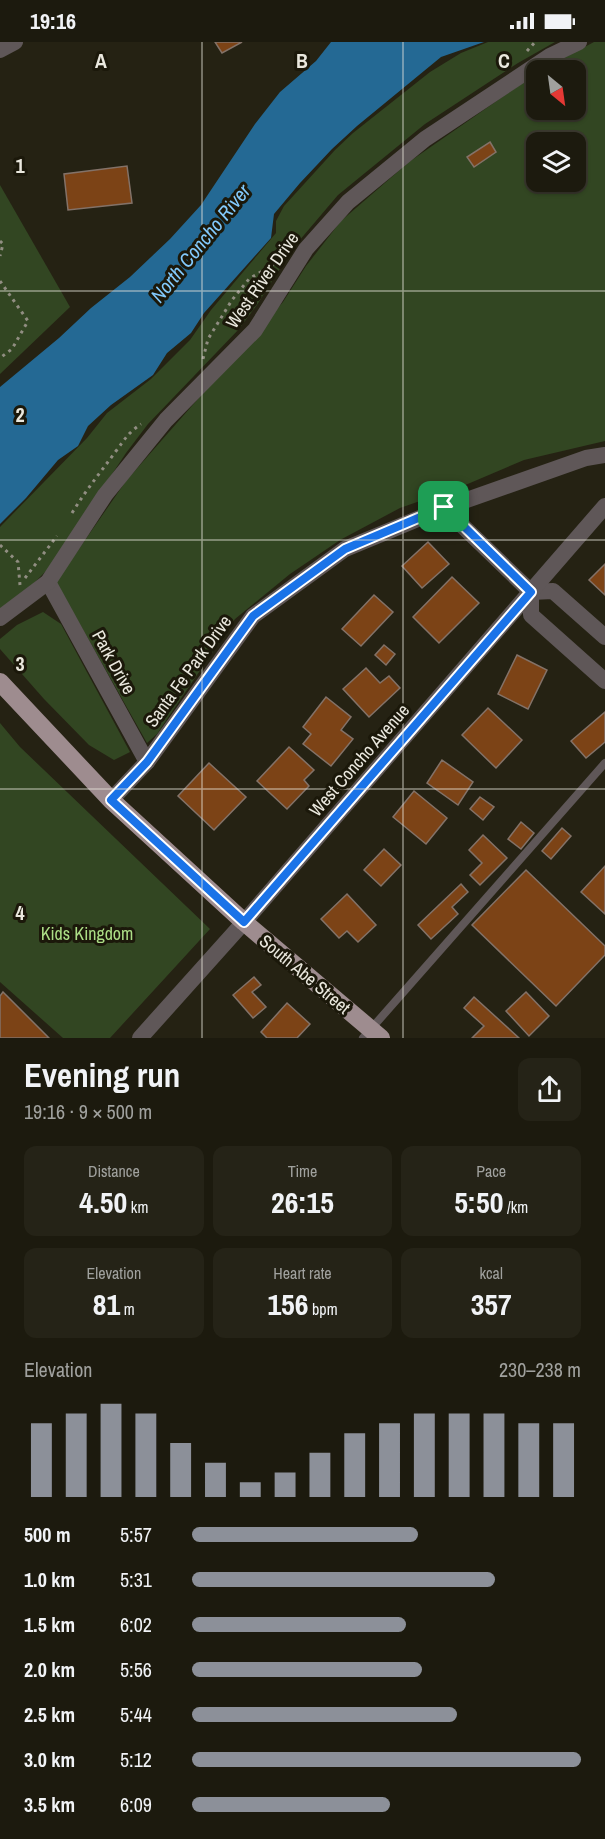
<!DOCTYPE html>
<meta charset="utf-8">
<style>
body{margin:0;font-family:"Archivo Narrow",sans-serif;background:#252317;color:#f1f3f6;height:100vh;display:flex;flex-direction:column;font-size:22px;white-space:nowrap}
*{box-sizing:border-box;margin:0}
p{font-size:20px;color:#a0a19e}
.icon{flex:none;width:33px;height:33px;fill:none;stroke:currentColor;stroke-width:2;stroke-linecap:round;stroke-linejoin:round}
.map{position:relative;height:996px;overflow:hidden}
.side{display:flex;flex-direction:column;background:#1c1a0e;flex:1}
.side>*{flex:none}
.needle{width:39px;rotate:151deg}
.buttons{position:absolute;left:526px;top:18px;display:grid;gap:12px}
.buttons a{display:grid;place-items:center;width:60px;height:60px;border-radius:12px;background:#1c1a0e;box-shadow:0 2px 4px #0004,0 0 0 2px #3a382e;font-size:30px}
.pin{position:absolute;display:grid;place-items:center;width:51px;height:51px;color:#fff;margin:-26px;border-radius:12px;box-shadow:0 3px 9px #0006}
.round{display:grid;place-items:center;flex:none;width:63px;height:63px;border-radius:12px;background:#252317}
.headline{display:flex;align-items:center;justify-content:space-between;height:102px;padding:0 24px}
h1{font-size:33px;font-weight:800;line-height:45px}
.stats{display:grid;grid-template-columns:repeat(3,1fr);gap:9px;height:102px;padding:6px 24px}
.stats div{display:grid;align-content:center;border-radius:12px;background:#252317;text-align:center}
.stats b{font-size:30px;font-weight:800}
.stats small{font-size:16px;font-weight:400}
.stats p{font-size:16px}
.chart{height:168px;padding:12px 24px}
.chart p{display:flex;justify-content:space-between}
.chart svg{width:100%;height:108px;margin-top:6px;stroke:#8c9099;stroke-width:6}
ul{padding:0 24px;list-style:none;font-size:20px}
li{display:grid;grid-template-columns:96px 72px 1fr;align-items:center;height:45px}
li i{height:15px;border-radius:8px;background:#8c9099}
.status{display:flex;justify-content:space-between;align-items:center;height:42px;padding:0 30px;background:#1c1a0e;direction:ltr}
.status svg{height:16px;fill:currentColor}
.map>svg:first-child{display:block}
.green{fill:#324622;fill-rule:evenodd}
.water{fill:#246994}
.building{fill:#7c4316;stroke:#837268;stroke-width:1.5}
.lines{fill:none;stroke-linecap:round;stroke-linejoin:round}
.path{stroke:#918e82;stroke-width:3;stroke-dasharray:3 4.5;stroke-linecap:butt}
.lane{stroke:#5f5758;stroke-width:8}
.street{stroke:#5f5758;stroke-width:16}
.primary{stroke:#9e8c8f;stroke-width:18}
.route-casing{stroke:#fff;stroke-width:12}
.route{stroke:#1a73e8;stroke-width:8}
.grid{fill:none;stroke:#eae8de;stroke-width:1.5;stroke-opacity:0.55}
.labels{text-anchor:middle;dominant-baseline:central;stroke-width:6;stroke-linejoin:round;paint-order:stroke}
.street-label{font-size:18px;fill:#eae8de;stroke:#1b180a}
.park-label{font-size:18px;fill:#acde86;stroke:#1b180a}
.water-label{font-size:20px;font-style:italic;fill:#83cafc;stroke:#1b180a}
.grid-label{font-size:20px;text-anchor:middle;font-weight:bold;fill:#eae8de;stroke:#1b180a;stroke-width:6;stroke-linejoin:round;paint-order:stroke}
</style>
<div class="status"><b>19:16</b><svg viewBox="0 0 49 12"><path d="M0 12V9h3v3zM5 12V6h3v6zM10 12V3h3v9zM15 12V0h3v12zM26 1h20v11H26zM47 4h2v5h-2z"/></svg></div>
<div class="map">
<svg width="605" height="996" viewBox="0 0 605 996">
<rect width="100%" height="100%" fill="#252213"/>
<g class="green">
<polygon points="488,0 555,0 518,21 425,82 338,153 293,206 257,263 239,287 148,382 126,411 51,524 33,542 0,567 0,485 87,396 107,371 151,337 190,298 211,268 276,191 276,179 284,164 335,108 353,91 430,30 461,11"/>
<path d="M594,0H605V399L524,418L463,444L400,466L340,498L290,532L235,577L157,692L147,701L56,540L126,439L283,260L306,224L341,179L409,120L537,31V68H576V28H541ZM537,100H576V140H537Z"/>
<polygon points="0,143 70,265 0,332"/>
<polygon points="43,570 61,582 130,710 114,718 89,703 44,657 0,607 0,597 17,583"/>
<polygon points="0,681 20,705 210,887 110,996 63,996 0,940"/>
</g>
<polygon class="water" points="331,0 484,0 441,15 357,84 332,107 300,141 274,172 271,196 204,271 191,291 167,311 153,333 111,363 88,384 78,404 58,418 26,456 0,482 0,345 59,296 91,266 130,235 170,197 201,163 255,82 280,50 316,19"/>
<g class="building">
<polygon points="215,0 242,0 222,11"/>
<polygon points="490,100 496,110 474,125 467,115"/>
<polygon points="127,124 132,161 68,168 64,132"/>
<polygon points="428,500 449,522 422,546 402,524"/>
<polygon points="605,522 605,553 589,538"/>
<polygon points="452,535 479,561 439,601 413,575"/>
<polygon points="374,553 393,570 361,604 342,587"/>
<polygon points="384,603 395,612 386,623 375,613"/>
<polygon points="517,613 547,628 528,667 498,652"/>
<polygon points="366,626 380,641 389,634 400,646 369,675 343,647"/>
<polygon points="326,655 351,675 341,688 353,697 331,724 303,702 311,692 303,685"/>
<polygon points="488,666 522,698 496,726 462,693"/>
<polygon points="605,670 605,700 586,716 571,699"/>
<polygon points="289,705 314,728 304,738 309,744 287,767 257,739"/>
<polygon points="442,718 473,740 458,763 427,741"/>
<polygon points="209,721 246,755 214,788 178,754"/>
<polygon points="414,749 447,776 426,802 393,775"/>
<polygon points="480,755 494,765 483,778 470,767"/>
<polygon points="521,780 534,791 521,807 508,797"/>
<polygon points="562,786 571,794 551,817 542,809"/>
<polygon points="483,793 507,816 480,843 470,833 482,821 469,808"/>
<polygon points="384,807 401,823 381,844 364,828"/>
<polygon points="605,824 605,872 581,850"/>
<polygon points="526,828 605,904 605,913 556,964 472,883"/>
<polygon points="461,842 468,850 452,865 458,872 431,897 418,883"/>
<polygon points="347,852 376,883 358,900 347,889 339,896 321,877"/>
<polygon points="254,935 261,943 252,950 266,965 253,976 233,953"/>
<polygon points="3,950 49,996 0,996 0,954"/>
<polygon points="526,950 549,974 529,994 506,969"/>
<polygon points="474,955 519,996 472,996 484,984 464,966"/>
<polygon points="287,961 310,982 297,996 267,996 261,990"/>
</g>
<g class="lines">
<g class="path">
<polyline points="527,9 535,0"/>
<polyline points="0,199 3,202 0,214"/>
<polyline points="0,239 28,279 12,307 0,316"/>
<polyline points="203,317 208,297 232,258 249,237 279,219"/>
<path d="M72,471C86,448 100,431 116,409C125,397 128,391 141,382"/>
<polyline points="0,503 18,520 20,543"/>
<polyline points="25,536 57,494"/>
</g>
<polyline class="lane" points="363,996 605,721"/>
<g class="street">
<polyline points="0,8 15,0"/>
<polyline points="444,466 531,550 553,549 605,595"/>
<polyline points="48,540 147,720"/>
<polyline points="531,550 531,573 605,639"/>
<polyline points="0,576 48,540 105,453 166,378 255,288 306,207 348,160 425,97 550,14 579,0"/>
<polyline points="111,758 147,720 253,574 345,507 444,466 586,416 605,413"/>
<polyline points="140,996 244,880 605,464"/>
</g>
<polyline class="primary" points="0,640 111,758 244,880 381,996"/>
</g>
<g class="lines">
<g class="route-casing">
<polygon id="route" points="444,465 531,550 244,880 111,758 147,720 253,574 345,507"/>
</g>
<use href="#route" class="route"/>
</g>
<path class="grid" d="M202,0V996M403,0V996M0,249H605M0,498H605M0,747H605"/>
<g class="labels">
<g class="street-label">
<text transform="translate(262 238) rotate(-55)">West River Drive</text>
<text transform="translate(114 620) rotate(61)">Park Drive</text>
<text transform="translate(188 629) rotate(-54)">Santa Fe Park Drive</text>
<text transform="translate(359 718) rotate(-49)">West Concho Avenue</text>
<text transform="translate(305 932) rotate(40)">South Abe Street</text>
</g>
<g class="park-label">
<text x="87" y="891">Kids Kingdom</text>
</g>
<g class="water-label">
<text transform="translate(200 201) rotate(-51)">North Concho River</text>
</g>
</g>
<g class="grid-label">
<text x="101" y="26">A</text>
<text x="302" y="26">B</text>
<text x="504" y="26">C</text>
<text x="20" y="131">1</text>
<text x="20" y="380">2</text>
<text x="20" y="629">3</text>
<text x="20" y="878">4</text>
</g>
</svg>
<div class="buttons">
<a><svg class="needle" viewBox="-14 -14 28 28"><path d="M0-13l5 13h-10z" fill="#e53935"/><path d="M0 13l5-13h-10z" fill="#a0a19e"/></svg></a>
<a><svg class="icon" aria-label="layers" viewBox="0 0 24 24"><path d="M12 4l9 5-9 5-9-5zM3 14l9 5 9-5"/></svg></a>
</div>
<div class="pin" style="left:444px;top:465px;background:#1e9e55"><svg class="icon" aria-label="arrive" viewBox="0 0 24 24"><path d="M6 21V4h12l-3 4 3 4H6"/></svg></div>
</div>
<section class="side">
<div class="headline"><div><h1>Evening run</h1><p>19:16 · 9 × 500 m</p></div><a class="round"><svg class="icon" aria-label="share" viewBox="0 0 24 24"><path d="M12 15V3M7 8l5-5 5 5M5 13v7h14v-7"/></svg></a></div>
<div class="stats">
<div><p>Distance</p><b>4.50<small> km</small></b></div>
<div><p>Time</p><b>26:15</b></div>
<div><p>Pace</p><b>5:50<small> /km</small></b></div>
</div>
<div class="stats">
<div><p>Elevation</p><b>81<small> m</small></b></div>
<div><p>Heart rate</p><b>156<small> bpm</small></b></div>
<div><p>kcal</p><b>357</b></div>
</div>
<div class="chart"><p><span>Elevation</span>230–238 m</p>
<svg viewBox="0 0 160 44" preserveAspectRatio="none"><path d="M5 44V14M15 44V10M25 44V6M35 44V10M45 44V22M55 44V30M65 44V38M75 44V34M85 44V26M95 44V18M105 44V14M115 44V10M125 44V10M135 44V10M145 44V14M155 44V14"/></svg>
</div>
<ul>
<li><b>500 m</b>5:57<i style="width:58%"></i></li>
<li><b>1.0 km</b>5:31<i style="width:78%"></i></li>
<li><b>1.5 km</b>6:02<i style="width:55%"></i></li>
<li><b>2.0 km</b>5:56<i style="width:59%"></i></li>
<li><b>2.5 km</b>5:44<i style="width:68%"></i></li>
<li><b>3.0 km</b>5:12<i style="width:100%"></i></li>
<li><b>3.5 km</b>6:09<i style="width:51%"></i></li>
</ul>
</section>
